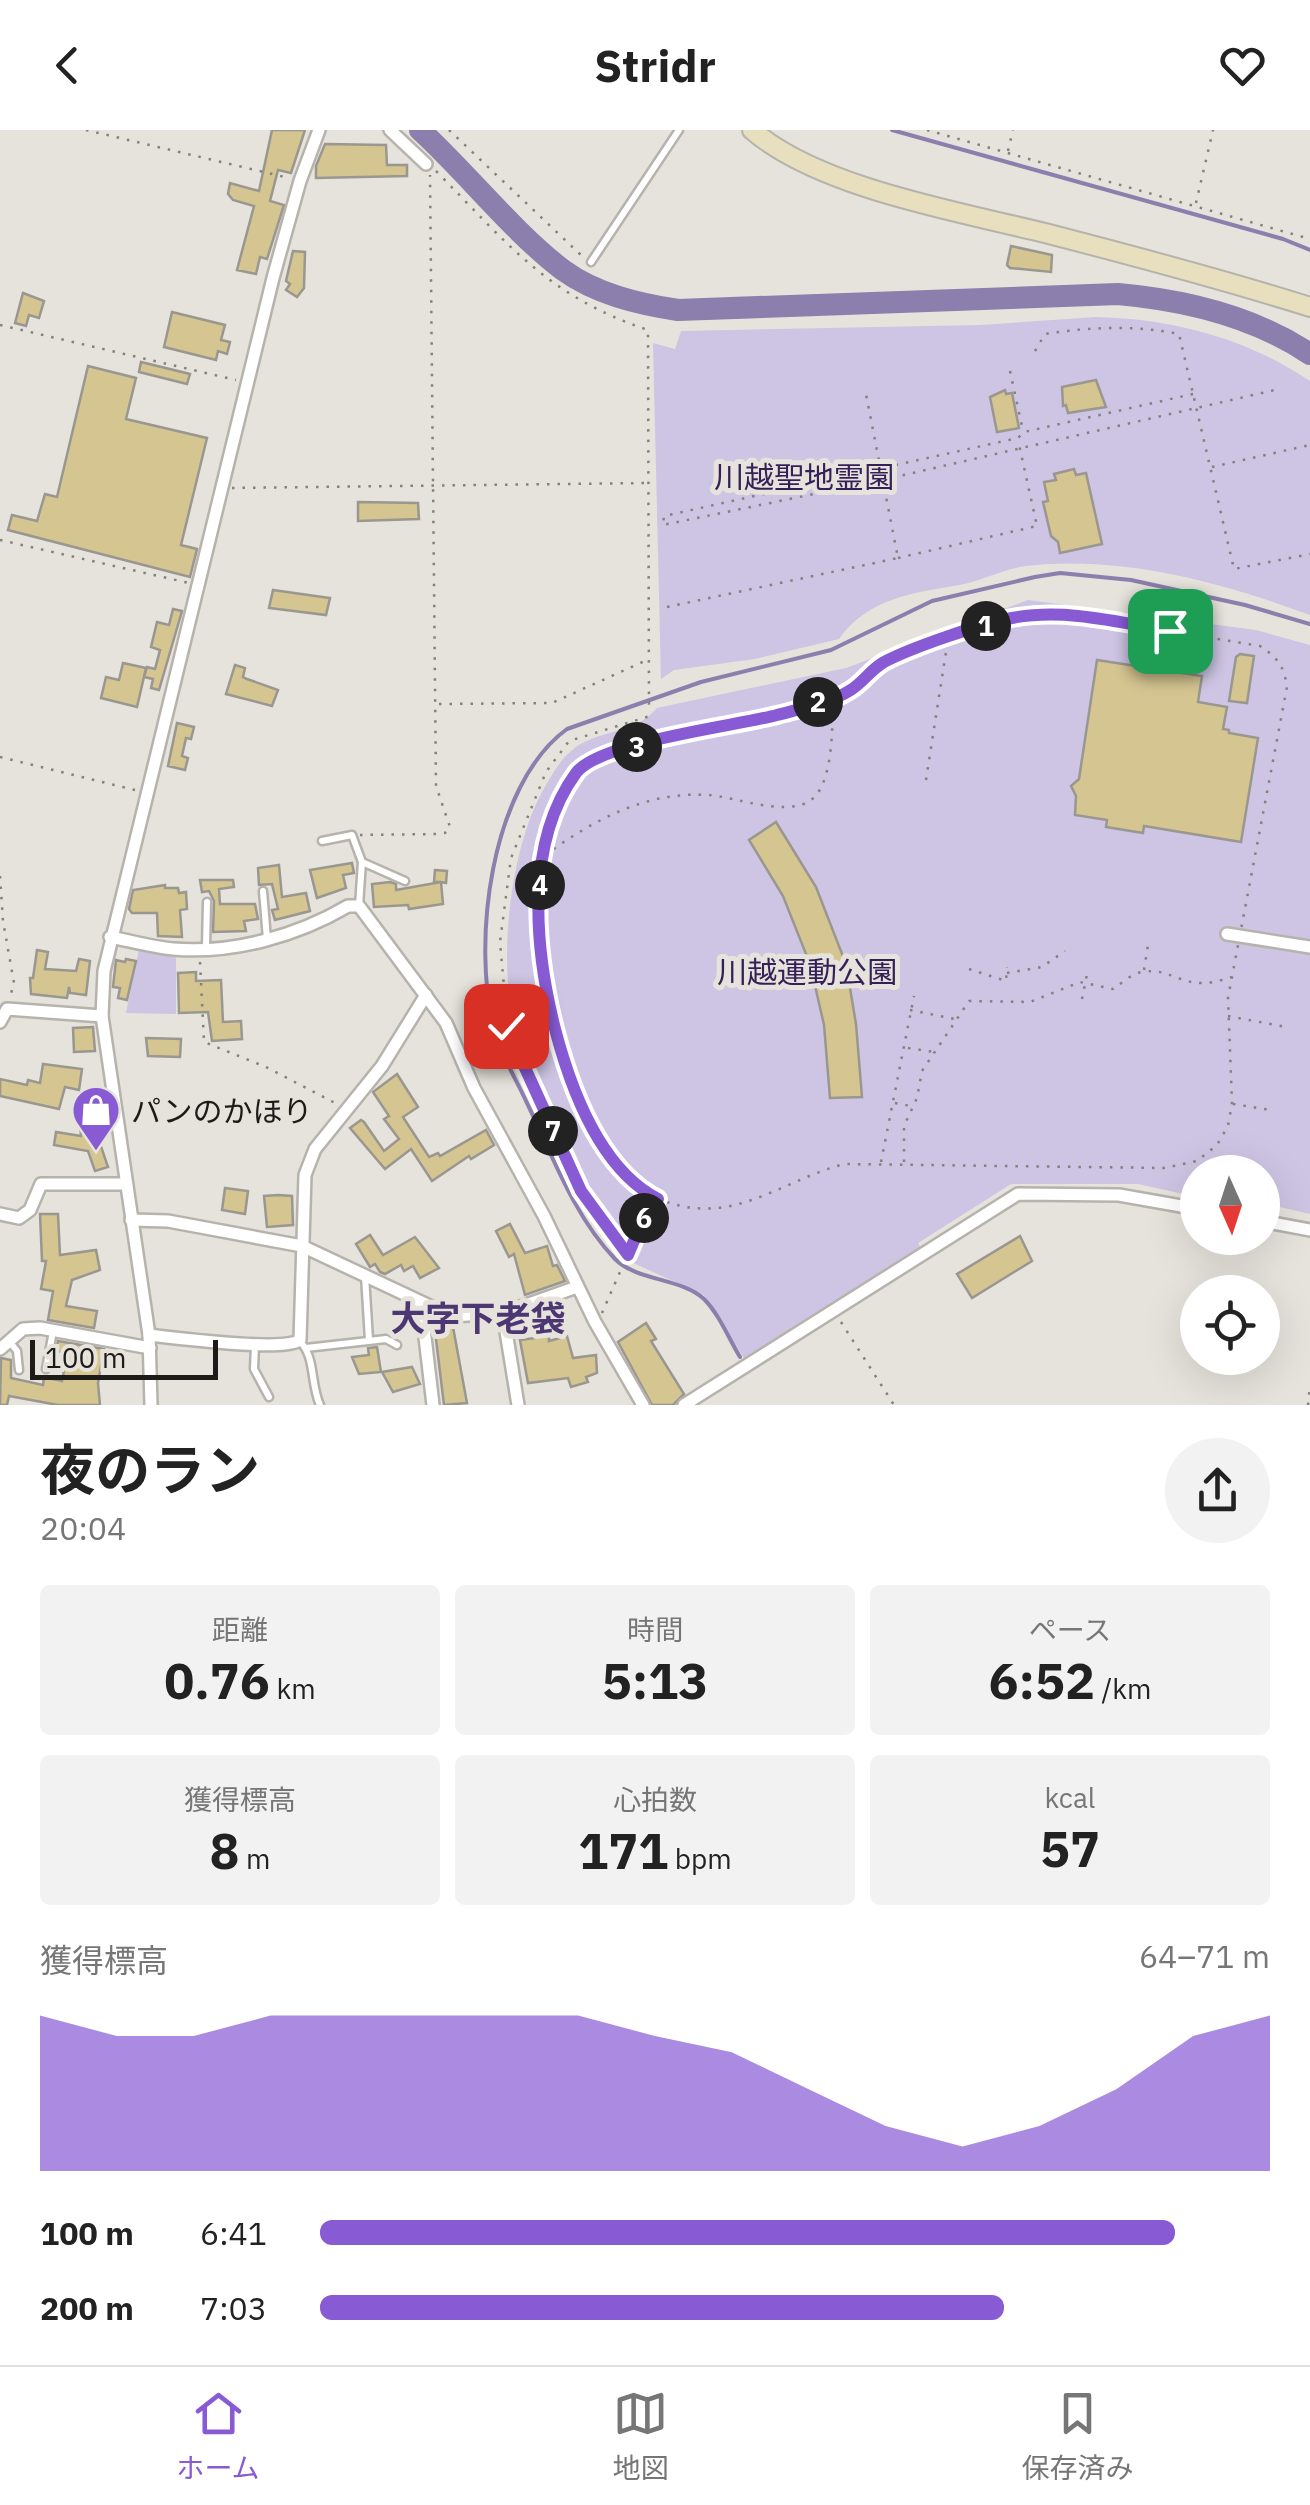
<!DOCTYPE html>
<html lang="ja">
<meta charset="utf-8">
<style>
body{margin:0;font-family:"IBM Plex Sans","Noto Sans JP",sans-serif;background:#f2f2f2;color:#222;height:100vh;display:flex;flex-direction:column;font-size:38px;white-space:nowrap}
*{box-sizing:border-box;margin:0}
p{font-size:32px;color:#767676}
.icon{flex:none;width:55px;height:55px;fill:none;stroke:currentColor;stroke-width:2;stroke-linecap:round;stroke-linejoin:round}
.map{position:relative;height:1275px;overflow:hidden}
.drawer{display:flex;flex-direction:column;background:#fff;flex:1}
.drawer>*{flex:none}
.needle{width:65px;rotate:177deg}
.controls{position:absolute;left:1180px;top:1025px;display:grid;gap:20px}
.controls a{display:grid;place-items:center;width:100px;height:100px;border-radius:50%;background:#fff;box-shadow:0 10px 40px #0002;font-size:50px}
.scale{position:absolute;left:30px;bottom:25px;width:188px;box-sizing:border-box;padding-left:10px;border:5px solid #1c1b18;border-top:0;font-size:28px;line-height:35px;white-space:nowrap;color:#1c1b18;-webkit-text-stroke:8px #e5e3db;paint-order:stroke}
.pin{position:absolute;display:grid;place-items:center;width:85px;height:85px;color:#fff;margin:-42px;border-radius:20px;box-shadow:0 5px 15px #0006}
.km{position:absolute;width:50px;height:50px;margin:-25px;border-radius:50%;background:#222;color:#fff;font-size:28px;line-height:50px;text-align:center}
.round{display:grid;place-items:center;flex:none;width:105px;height:105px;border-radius:52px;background:#f2f2f2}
.head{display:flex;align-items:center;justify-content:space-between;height:170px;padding:0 40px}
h1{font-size:55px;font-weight:700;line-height:75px}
.figures{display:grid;grid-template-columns:repeat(3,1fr);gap:15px;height:170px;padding:10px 40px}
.figures div{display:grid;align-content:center;border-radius:10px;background:#f2f2f2;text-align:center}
.figures b{font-size:50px;font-weight:700}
.figures small{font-size:28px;font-weight:400}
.figures p{font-size:28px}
.chart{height:280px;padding:20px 40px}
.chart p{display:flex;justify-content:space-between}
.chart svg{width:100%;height:180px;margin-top:10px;fill:#885bd5;opacity:.7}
ul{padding:0 40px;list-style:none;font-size:32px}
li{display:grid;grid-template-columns:160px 120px 1fr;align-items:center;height:75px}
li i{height:25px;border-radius:12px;background:#885bd5}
header{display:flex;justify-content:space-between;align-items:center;height:130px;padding:0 40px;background:#fff;font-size:45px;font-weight:700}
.menu{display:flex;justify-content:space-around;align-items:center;height:140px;border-top:2px solid #e0e0e0;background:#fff;font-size:28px;color:#767676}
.menu a{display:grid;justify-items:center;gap:5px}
.menu .current{color:#885bd5}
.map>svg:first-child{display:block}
.green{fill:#cdc5e3}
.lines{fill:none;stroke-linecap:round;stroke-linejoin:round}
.stream{stroke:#8c7ead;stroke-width:4}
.river{stroke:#8c7ead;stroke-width:22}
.building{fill:#d5c591;stroke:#99978f;stroke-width:2.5}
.lane-casing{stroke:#b5b3ac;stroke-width:11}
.street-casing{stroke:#b5b3ac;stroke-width:16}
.secondary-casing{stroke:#b5b3ac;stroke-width:22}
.path{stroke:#83817b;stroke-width:2.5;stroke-dasharray:2.5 8;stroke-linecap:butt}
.lane{stroke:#fff;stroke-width:6}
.street{stroke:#fff;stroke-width:11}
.secondary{stroke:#e8dfbf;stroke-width:18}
.route-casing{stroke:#fff;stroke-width:20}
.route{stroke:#885bd5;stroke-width:12}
.labels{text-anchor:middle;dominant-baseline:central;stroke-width:10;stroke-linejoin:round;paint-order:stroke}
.park-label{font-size:30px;fill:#351f59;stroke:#e5e3db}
.poi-label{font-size:30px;fill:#1c1b18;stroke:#e5e3db;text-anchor:start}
.quarter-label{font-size:35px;font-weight:bold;fill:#4c3773;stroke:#e5e3db}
</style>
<header><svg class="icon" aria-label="back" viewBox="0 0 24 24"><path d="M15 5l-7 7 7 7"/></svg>Stridr<svg class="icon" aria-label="heart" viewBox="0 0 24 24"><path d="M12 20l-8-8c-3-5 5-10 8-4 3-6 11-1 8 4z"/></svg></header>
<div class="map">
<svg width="1310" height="1275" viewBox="0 0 1310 1275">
<rect width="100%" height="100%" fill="#e5e3db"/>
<g class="green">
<path d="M1096,187C1173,189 1246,208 1310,251V485C1221,452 1121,425 1026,436C1003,439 982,451 959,455C913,463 868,468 839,509L755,529L674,540L661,549L653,213L675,219L681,201L980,195Z"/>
<path d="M1028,470L1256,500L1310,515V1084L1263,1073L1262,1042H1198L1197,1067L1138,1054H1011L918,1113L920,1117L744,1228L704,1165L631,1132L635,1119C605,1103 586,1055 572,1025C554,986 532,946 518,906C496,842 509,726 540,666C547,653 558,632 570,622C596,598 634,606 657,578L846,538Z"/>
<polygon points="139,819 176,825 176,884 126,883"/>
</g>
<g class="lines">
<g class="stream">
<polyline points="892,0 1283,109 1310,120"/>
<path d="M740,1227C729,1209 719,1184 704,1169C681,1148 637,1151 615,1129C573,1085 552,1024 526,971C516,949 501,925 495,902C471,815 490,655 567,599L701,552L831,520L932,471L1035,447L1060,443L1131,450L1245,475L1310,494"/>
</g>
<path class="river" d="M420,0C466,42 514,103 563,140C596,164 638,174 678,180L1118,164C1186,170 1253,186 1310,224"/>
</g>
<g class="building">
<polygon points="272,0 305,0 291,43 278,40 270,71 284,75 267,129 260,127 256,144 237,140 254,76 233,70 228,64 230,53 259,61"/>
<polygon points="325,14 386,15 387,35 407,35 407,46 316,48 316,36"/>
<polygon points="1011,116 1052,125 1051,142 1010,138 1007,135"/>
<polygon points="293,121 305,122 304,158 297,167 286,160 290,154 286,151"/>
<polygon points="23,163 44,171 39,188 29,185 26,196 15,193"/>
<polygon points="172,182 225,195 221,210 230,212 227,224 218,221 216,230 164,217"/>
<polygon points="141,232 190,244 187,254 139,242"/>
<polygon points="88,236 136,248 126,289 207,308 181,415 197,419 190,447 8,400 12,385 37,391 45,364 57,367"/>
<polygon points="1096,250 1106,277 1068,283 1066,275 1063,276 1062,257"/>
<polygon points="1005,260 1006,264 1012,263 1019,298 997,302 990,267"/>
<polygon points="1074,339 1076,345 1086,343 1102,414 1060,423 1058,412 1051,406 1043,372 1048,371 1044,352 1056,350 1054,344"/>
<polygon points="358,372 418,373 419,389 358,391"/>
<polygon points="273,460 330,468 326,485 269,478"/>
<polygon points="173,479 182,481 159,560 151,558 153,549 144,547 147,537 155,539 160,520 151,517 157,492 169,495"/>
<polygon points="1240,524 1254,526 1247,573 1229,571 1236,527"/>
<polygon points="1097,530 1202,546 1198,572 1227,577 1223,599 1229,600 1229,603 1258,608 1241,712 1144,696 1143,703 1106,697 1107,690 1075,685 1076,666 1071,656 1079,649"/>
<polygon points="123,533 146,538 137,577 101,568 106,547 119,550"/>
<polygon points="235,535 245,538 243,547 247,549 278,560 272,576 226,564"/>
<polygon points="177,593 194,597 191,609 186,608 182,626 188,628 185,640 168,636"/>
<polygon points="776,692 816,757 846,834 856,894 862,967 830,968 824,895 810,834 783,766 749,710"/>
<polygon points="352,733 354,743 343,745 346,758 317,768 310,740"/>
<polygon points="279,735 282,767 306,763 310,781 275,790 272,780 278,779 272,754 259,755 258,738"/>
<polygon points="435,740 447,741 446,753 441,752 443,774 409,779 408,775 374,777 372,754 390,752 396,754 396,760 441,752 434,752"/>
<polygon points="200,750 233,750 234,757 219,759 220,774 255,774 258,789 244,791 246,801 213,802 214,771 209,761 202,762"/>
<polygon points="165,755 165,758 178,758 179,763 186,762 187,779 180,780 182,807 158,806 157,783 132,783 129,779 133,760"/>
<polygon points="37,820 48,822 45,839 76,841 79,829 90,831 86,865 70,863 69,857 67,868 31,864 30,848 33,848"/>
<polygon points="126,829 136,831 127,870 118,868 120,858 113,857 116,830 125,832"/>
<polygon points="196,842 196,851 221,850 223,892 241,891 242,909 212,911 208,882 179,883 178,843"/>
<polygon points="93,897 95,921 74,922 73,898"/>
<polygon points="146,908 181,909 180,927 148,926"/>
<polygon points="43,934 82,939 79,960 65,957 59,979 0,966 0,949 27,955 28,950 40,953"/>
<polygon points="397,944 418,977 403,987 429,1027 438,1023 440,1026 486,1000 494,1015 471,1029 469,1026 432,1051 411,1019 385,1039 350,998 361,990 364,992 384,1021 399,1009 384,989 389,986 373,962"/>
<polygon points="107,985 109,1002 96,1002 108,1037 95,1041 88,1021 54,1015 56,1002 81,1006 80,992 87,992 87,986"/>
<polygon points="225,1058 248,1061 245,1084 222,1080"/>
<polygon points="278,1065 292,1066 293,1095 267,1097 264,1066"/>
<polygon points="40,1084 58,1084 60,1125 96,1120 100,1140 72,1150 66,1176 97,1181 94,1198 48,1190 53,1161 41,1159 46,1131 42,1131"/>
<polygon points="510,1094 525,1123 547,1116 553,1136 557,1135 565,1151 525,1165 514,1124 509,1127 496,1101"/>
<polygon points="370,1105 383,1125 415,1107 439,1138 420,1148 413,1136 404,1141 401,1135 385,1144 380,1142 375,1134 370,1137 356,1114"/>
<polygon points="1020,1106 1032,1131 972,1168 957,1144"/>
<polygon points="439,1191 453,1197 467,1273 444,1275 435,1201 440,1200"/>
<polygon points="646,1193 656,1209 651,1211 684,1264 673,1275 652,1275 618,1212"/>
<polygon points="549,1206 549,1211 567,1206 573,1228 596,1225 597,1243 586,1247 588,1252 571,1257 568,1248 528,1253 520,1210"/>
<polygon points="58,1211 104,1219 98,1253 100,1275 58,1275 9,1266 7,1275 0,1275 1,1228 11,1230 11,1248 43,1255 44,1247 62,1251 67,1225 56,1220"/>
<polygon points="377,1217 381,1242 359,1244 352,1227 369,1225 368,1218"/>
<polygon points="412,1237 420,1254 393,1262 382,1242"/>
</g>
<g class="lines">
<g class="lane-casing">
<g id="lane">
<polyline points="591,132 679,0"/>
<polyline points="322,711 352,705 362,732 359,776"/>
<polyline points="362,732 405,751"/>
<polyline points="263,761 267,809"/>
<polyline points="206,817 207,772"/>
<polyline points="365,1146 369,1210"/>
<polyline points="9,1211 17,1221 19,1240"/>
<polyline points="255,1214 254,1239 269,1267"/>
<path d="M303,1215C315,1231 311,1256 320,1275"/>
<polyline points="306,1218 386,1209 397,1215"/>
<polyline points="46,1239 53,1201"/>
</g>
</g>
<g class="street-casing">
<g id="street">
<polyline points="390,0 426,34"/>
<polyline points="1227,804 1310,817"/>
<path d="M110,807C131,811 152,817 173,819C233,824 297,806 348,776H359L446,893L474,958L544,1086L595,1192L643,1275"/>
<polyline points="0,892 7,879 102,886"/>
<polyline points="0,1084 19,1088 30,1080 41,1054 124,1054"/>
<polyline points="131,1090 168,1091 302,1116 451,1186 503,1183 577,1157"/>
<polyline points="1262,1091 1310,1100"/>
<polyline points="421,1173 433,1275"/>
<polyline points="503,1183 518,1275"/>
<path d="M149,1205C176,1208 284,1222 300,1210L305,1045L315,1019L382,936L426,865"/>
<polyline points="0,1219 23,1199 40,1198 150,1218"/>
<polyline points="151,1275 149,1205 102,886 104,841 273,148 300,51 319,0"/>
<polyline points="684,1275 1018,1064 1119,1065 1198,1079"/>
</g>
</g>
<g class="secondary-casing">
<path id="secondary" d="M752,0C819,58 960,82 1045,103C1134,126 1222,149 1310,177"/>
</g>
<g class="path">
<polyline points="86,0 289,48"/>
<polyline points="449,0 582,126"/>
<polyline points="927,0 1310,109"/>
<polyline points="1008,21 1013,0"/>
<path d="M436,41C508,114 547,166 648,200L649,579"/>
<polyline points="1196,73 1213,0"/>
<polyline points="0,195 236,250"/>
<path d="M1035,221L1045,204C1089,197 1135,195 1179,204L1234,439L1310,424"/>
<polyline points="1010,241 1023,301"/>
<polyline points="1193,264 1024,302 1018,308 664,386 663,395 882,350 1275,260"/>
<polyline points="1212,337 1310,315"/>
<polyline points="232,358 644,353"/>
<polyline points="0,410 189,453"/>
<polyline points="898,428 1037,396 1018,310"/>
<polyline points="667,477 898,428 865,259"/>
<path d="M1041,485L1079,486L1260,516C1278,528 1284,536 1287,557L1228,868L1232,973L1228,996L1217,1015L1197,1031L1164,1038L844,1034C779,1051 730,1100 657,1068C552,1023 500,725 579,640C601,616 683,604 715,598C758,590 808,582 847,562C860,555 869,541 882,534C921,512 997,489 1041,485Z"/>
<polyline points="439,574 552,573 647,530"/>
<polyline points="0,627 135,660"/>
<polyline points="926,650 948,509"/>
<polyline points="360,705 435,704 445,703 450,697 436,656 430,45"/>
<path d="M545,725C594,690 646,661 708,665C737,667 781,686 808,672C834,658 832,596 833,570"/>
<polyline points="0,746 3,791 14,853 10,867"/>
<polyline points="200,832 204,912 266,937 337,974"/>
<polyline points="969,839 1006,851 1007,837"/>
<polyline points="1144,840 1148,815"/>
<polyline points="1007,843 1042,837 1065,821"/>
<polyline points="1082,869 1088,839"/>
<polyline points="910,880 955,889"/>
<polyline points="1228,886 1286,897"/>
<polyline points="908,918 934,922"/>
<polyline points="895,973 911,976"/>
<polyline points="1233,974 1271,980"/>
<polyline points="881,1032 914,866"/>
<path d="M904,1032V996L917,968L922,941L969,871L1030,872L1080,852L1113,859C1122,853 1131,844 1142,842C1175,836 1183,865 1231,847"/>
<polyline points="628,1125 581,1061 508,901 500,812 511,728 546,642 569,611 650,586"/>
<polyline points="602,1183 644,1087 658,1069"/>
<polyline points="841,1192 894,1275"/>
<polyline points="1308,1275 1310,1255"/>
</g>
<use href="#lane" class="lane"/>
<use href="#street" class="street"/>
<use href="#secondary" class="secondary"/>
</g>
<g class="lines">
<g class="route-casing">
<path id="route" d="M506,896L581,1061L628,1125L644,1087L658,1069C600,1039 571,960 555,899C535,820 524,714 576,643C599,612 736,596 777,585C799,579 830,573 849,561C862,554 870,540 884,532C913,517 980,494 1012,488C1064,478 1118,492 1170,501"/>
</g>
<use href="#route" class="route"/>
</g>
<defs>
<g id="shop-pin" transform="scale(2.5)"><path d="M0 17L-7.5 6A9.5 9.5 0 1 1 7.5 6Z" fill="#885bd5" stroke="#e5e3db"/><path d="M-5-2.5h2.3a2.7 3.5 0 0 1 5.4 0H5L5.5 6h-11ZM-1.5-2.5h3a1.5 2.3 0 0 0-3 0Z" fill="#fff"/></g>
</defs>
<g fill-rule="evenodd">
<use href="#shop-pin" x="96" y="980"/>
</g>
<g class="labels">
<g class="park-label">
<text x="804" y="346">川越聖地霊園</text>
<text x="807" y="841">川越運動公園</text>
</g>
<g class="poi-label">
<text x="131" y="980">パンのかほり</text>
</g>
<g class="quarter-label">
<text x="478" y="1188">大字下老袋</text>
</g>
</g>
</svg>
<div class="controls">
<a><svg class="needle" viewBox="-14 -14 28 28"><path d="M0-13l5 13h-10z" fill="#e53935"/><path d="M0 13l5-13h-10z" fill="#767676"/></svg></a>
<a><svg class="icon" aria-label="locate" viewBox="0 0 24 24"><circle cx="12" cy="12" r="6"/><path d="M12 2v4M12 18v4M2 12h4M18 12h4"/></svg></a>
</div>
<div class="scale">100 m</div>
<div class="pin" style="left:1170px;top:501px;background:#1e9e55"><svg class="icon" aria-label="arrive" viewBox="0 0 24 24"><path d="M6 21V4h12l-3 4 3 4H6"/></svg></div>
<div class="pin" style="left:506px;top:896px;background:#d93025"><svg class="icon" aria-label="check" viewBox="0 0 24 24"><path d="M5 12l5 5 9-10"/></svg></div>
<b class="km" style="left:986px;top:496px">1</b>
<b class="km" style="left:818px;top:572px">2</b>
<b class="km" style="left:637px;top:617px">3</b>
<b class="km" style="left:540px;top:755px">4</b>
<b class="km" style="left:644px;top:1088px">6</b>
<b class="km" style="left:553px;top:1001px">7</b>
</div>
<section class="drawer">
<div class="head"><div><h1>夜のラン</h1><p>20:04</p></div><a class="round"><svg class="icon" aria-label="share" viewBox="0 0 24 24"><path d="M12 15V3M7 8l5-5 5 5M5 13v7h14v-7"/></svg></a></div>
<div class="figures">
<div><p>距離</p><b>0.76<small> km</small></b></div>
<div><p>時間</p><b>5:13</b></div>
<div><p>ペース</p><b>6:52<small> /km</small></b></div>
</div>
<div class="figures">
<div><p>獲得標高</p><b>8<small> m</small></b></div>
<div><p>心拍数</p><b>171<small> bpm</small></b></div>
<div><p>kcal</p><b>57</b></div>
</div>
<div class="chart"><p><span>獲得標高</span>64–71 m</p>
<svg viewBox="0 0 160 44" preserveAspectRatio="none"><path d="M0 44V6L10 11L20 11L30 6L40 6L50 6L60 6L70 6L80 11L90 15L100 24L110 33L120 38L130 33L140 24L150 11L160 6V44z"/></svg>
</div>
<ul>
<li><b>100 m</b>6:41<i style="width:90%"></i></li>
<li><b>200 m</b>7:03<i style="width:72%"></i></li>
</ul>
</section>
<nav class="menu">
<a class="current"><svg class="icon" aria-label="home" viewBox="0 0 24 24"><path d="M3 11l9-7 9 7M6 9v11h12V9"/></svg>ホーム</a>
<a><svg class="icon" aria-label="map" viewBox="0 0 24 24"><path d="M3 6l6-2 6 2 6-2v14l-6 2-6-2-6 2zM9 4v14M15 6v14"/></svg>地図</a>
<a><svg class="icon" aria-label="saved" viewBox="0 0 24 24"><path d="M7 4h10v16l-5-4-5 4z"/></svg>保存済み</a>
</nav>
